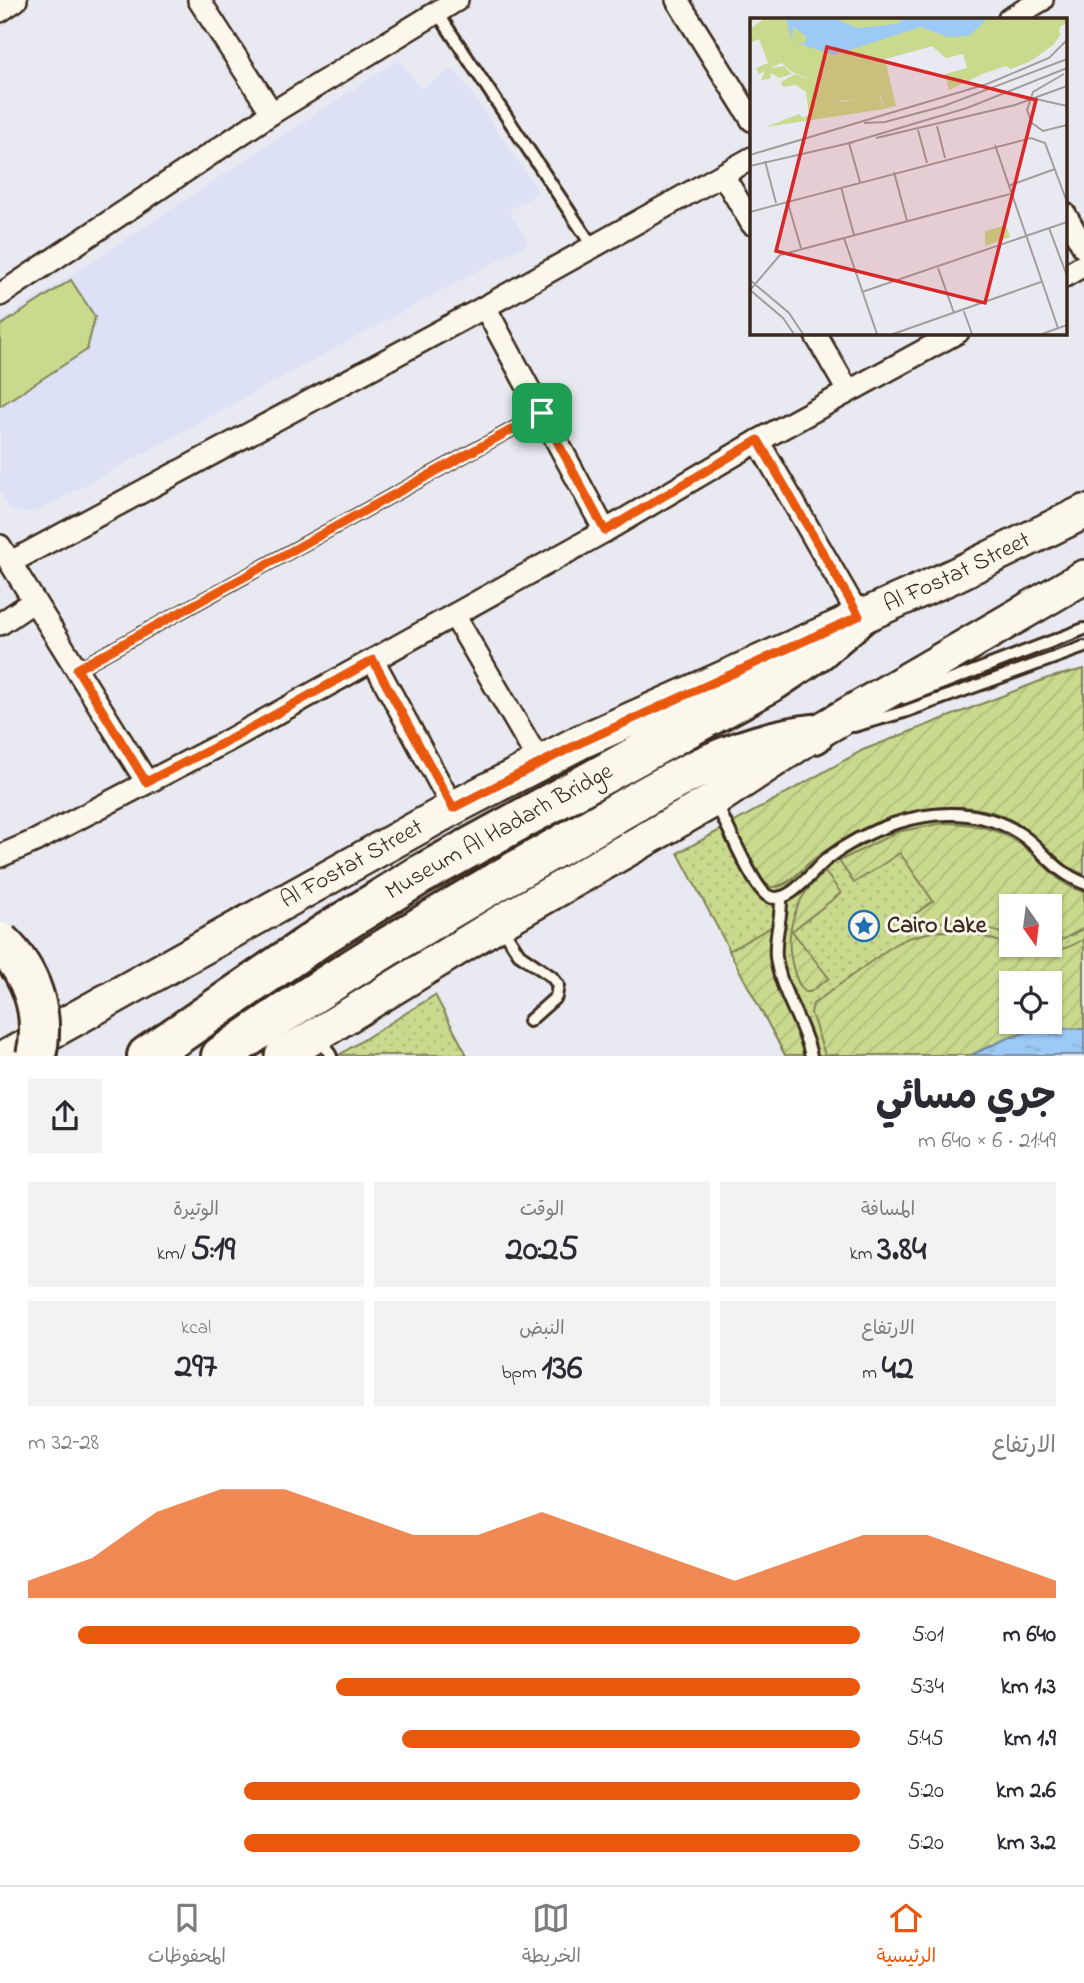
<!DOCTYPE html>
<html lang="ar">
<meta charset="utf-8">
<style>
body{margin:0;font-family:"Indie Flower","Playpen Sans Arabic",sans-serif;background:#f2f2f3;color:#2b2b33;direction:rtl;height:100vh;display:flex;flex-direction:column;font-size:26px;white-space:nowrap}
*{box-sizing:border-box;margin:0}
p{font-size:23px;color:#7c7c81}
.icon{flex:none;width:38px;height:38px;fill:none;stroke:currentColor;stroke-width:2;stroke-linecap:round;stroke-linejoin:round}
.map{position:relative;height:1056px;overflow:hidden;direction:ltr}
.drawer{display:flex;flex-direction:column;background:#fff;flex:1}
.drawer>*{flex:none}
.needle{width:46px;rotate:166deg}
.buttons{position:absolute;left:999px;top:894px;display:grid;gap:14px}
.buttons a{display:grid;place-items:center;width:63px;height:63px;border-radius:0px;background:#fff;box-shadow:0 2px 5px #0004;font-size:35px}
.pin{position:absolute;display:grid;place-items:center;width:60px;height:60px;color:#fff;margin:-30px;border-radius:14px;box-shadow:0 4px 10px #0006}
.round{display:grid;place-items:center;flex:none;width:74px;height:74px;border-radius:0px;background:#f2f2f3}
.head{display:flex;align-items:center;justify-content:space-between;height:119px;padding:0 28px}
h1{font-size:38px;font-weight:700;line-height:52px}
.stats{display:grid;grid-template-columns:repeat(3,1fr);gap:10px;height:119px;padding:7px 28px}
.stats div{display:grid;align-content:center;border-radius:0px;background:#f2f2f3;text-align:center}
.stats b{font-size:35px;font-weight:700}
.stats small{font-size:19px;font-weight:400}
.stats p{font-size:19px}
.chart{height:196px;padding:14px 28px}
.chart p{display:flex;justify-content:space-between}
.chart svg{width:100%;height:126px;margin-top:7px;fill:#ea580c;opacity:.7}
ul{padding:0 28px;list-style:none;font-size:23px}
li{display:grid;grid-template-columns:112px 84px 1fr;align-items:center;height:52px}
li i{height:18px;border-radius:9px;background:#ea580c}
.menu{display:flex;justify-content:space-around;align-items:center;height:98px;border-top:2px solid #e1e1e2;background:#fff;font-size:19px;color:#7c7c81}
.menu a{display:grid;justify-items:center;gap:4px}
.menu .on{color:#ea580c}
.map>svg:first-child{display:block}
.built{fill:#dce1f5}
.grass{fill:#c9da8e;stroke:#828256;stroke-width:2}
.park{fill:url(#park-dots);stroke:#828256;stroke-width:2;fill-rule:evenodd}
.garden{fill:url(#garden-furrows);stroke:#828256;stroke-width:2;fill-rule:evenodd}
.water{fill:url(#water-ripples);stroke:#7589a0;stroke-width:2}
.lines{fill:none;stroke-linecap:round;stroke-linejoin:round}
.lane-casing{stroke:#3b2a1e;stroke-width:16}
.street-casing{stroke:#3b2a1e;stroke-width:26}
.primary-casing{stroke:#3b2a1e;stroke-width:38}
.highway-casing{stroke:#3b2a1e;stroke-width:44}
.lane{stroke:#fbf7ec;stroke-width:10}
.street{stroke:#fbf7ec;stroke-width:21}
.primary{stroke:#fbf7ec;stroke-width:33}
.highway{stroke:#fbf7ec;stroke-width:38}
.highway-bridge-casing{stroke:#3b2a1e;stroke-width:44;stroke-linecap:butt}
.highway-bridge{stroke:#fbf7ec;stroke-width:38}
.route-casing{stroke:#fff;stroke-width:14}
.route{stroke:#ea580c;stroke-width:9}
.labels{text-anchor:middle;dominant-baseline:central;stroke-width:6;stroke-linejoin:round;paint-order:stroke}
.street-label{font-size:24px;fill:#3b2a1e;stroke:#fbf7ec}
.poi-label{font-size:24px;font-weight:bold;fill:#3b2a1e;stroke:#fbf7ec;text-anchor:start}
.inset-road{fill:none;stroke:#a39d9d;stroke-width:2}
.view{fill:#d62828;fill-opacity:0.15;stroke:#d62828;stroke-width:3.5}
.inset-edge{fill:none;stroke:#3b2a1e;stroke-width:3.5}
</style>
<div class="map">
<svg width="1084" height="1056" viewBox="0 0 1084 1056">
<defs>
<pattern id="park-dots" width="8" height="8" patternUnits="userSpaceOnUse" patternTransform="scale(1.75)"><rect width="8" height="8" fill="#c9da8e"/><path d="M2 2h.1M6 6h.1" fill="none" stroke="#aebb7a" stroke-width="1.8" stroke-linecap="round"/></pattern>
<pattern id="garden-furrows" width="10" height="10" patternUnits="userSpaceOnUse" patternTransform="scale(1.75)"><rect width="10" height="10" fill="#c9da8e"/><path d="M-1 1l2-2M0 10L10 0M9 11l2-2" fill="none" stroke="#aebb7a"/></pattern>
<pattern id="water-ripples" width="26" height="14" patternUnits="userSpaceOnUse" patternTransform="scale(1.75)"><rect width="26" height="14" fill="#9cc9f6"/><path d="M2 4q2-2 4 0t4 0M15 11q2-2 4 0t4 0" fill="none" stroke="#87add2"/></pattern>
</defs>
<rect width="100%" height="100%" fill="#e9eaf1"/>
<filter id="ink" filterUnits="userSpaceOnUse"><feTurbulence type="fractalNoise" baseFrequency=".0143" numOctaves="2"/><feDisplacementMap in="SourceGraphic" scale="14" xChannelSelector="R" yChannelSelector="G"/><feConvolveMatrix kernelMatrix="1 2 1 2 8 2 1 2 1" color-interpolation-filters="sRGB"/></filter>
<g filter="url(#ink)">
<polygon class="built" points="399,59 421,89 454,68 539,192 509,211 529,243 34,513 11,511 0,493 0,322"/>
<polygon class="grass" points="71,280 95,317 87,350 0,406 0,326"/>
<g class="park">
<path d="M948,806C984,807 1014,816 1040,841C1054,854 1065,868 1084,874V1055H785L678,853L733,823C740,838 755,881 771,886C787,892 803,867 814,858C853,829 900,811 948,806ZM1012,906H1050V945H1012ZM1012,984H1050V1022H1012Z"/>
<polygon points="435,995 467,1055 339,1055"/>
</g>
<g class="garden">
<path d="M1084,669V874C1048,862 1035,824 992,812C932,795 863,822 815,858C800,869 791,886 771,887L759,878L733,823L863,750L1048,678Z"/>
<path d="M944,823C977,823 1007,830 1031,853C1049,868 1060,886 1084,892V928L1064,939L1050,942V906H1012L1011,937C974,923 949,915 909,928L905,921L933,901L900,853L854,883L839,861L897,832Z"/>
<path d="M825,872L841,893L792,931L829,978L810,992H805C798,985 795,976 793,967C783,931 796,895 825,872Z"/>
<polygon points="771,927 771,943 808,1055 785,1055 729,951"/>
<path d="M936,931C951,931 965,931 979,935C1017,947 1047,963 1084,939V1029L1042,1028L1008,1038L971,1055H825L811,1013L813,1004L895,944L908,938ZM1012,984H1050V1022H1012Z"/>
</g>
<polygon class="water" points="1042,1028 1084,1029 1084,1055 971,1055 1008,1038"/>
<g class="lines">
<g class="lane-casing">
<g id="lane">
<polyline points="437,12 593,247"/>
<polyline points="77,669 542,413"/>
<polyline points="904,698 1084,629"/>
<polyline points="854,726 904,712 1084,647"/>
<path d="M716,804C727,823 753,888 768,896C788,907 813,870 827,859C864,830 920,809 967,815C992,818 1015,827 1034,845C1050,860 1062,875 1084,883"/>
<path d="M781,897C782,918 774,937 776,957C780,992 804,1022 811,1056"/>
<polyline points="501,926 519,954 552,977 558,985 556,997 529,1021"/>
<polyline points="319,1036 331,1056"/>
</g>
</g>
<g class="street-casing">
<g id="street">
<polyline points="199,0 272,113"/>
<polyline points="677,0 752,120"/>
<polyline points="0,11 16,0"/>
<polyline points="1009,19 1042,0"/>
<polyline points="723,175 752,224"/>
<polyline points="1065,214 1084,248"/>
<polyline points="1065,276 1084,265"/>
<polyline points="0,295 272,113 457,0"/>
<polyline points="485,307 605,531"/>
<polyline points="814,332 848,391"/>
<polyline points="758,441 859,616"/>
<polyline points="0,546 146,781"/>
<polyline points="11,562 485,307 752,158"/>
<polyline points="454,615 540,763"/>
<polyline points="0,624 34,601"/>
<polyline points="373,660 453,808"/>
<polyline points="0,856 35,841 229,740 605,531 758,441 958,332"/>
</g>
</g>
<g class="primary-casing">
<g id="primary">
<path id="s1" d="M8,1056L453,808L580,742L953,576L1084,512"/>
<polyline points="282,1056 499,923 714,800 814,734 1084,577"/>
</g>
</g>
<g class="highway-casing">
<g id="highway">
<path id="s2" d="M147,1056L326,933L418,876L773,681L818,651L859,616"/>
<path d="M221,1056C333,977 449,908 568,841C646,797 723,743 814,734"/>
</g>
</g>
<use href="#lane" class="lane"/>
<use href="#street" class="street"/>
<use href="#primary" class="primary"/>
<use href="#highway" class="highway"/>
<g class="highway-bridge-casing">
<path id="highway-bridge" d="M0,942C31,971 46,1013 36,1056"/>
</g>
<use href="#highway-bridge" class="highway-bridge"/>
</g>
</g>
<g class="lines" filter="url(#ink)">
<g class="route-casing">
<polygon id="route" points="542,413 605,531 758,440 859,616 580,743 453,808 373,660 229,740 146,782 77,669"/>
</g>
<use href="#route" class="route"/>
</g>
<defs>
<g id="sight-ring" transform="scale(1.575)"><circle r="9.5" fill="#fbf7ec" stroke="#1f6fb2" stroke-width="1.5"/><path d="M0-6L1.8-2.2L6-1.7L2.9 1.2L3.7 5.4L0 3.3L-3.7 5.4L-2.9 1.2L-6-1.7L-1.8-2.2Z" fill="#1f6fb2"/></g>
</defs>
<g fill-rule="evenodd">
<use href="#sight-ring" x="864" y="926"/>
</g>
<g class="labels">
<g class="street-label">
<text stroke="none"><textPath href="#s1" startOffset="1066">Al Fostat Street</textPath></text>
<text stroke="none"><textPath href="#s2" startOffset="418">Museum Al Hadarh Bridge</textPath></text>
<text stroke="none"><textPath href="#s1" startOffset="394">Al Fostat Street</textPath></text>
</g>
<g class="poi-label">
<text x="887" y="926">Cairo Lake</text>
</g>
</g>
<g transform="translate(750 18)">
<rect width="317" height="317" fill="#e9eaf1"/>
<path d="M256,207L260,219L235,228V213Z" fill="#c9da8e"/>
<path d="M12,1H317V5L311,8L304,26L284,41L261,51L256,48L235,55L199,72L195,56L217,50L213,36L196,40L182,28L135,41L146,88L134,91L131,79L87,83L69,65L42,54L32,45Z" fill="#c9da8e"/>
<path d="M20,1H36L42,23L33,31ZM86,1H154L147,6L107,10ZM237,1H255L240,18L219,26L177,20L153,27L149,14L175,9L201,20L219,18ZM11,3H16L33,44L9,56L6,50L18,45L9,21L0,25V11ZM296,4L311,16L304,26L279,44L261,51L256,48L253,44L261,41L259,36L248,39L243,23L255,26L263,37L269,33L258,22L256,8L265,18L278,20ZM147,15L151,28L131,34L127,52L105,61L79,51L62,59L51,55L41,49L33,34L44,24L91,37ZM175,24L218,29L239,25L244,40L237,28L196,40L182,28L135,41L140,67L131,69L133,37ZM34,48L42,56L29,60L21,55L20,61L11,62L16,51ZM79,53L105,63L99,67L103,77L113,74L115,79L97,81L83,77L64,59ZM45,56L69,65L91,84L129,77L134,91L16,109L49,96L53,100L59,97L56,74L46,67L33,69L31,64Z" fill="#c9da8e"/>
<path d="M36,1H86L107,10L147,6L154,1H237L219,18L198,19L171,9L84,37L44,24L54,26L57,19L43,9L42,23Z" fill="#9cc9f6"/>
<path class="inset-road" d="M314,56L283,74L277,92L282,105L293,113L317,107M286,81L317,88M114,105L135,104L194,88L317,41M187,108L195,140M168,112L177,145M126,120L265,87L317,68M99,125L110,164M99,125L217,90L317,50M245,127L308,310M0,137L237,66L299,40L317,22M15,143L26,185M0,148L104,124M144,154L157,203M258,168L305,151M91,169L104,217M37,182L51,230M0,194L281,120L295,125L317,184M299,210L317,258M94,220L127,316M188,250L204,295M0,262L39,295L53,316M112,274L317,204M213,291L222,316M44,316L33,300L0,272L30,237L260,176M143,316L291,264M292,316L317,307"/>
<path class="view" d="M77,29L286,82L235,285L26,233Z"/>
<rect width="317" height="317" class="inset-edge"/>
</g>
</svg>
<div class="buttons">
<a><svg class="needle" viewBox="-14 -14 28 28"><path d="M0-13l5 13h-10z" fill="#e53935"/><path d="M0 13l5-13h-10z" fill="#7c7c81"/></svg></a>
<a><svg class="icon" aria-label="locate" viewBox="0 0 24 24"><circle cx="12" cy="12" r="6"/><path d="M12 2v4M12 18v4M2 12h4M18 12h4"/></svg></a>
</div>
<div class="pin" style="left:542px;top:413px;background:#1e9e55"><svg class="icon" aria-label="arrive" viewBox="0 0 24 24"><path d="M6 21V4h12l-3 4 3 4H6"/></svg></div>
</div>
<section class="drawer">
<div class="head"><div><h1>جري مسائي</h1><p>21:49 · 6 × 640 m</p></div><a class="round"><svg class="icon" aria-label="share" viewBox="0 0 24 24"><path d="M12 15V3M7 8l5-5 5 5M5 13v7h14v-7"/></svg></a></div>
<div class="stats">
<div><p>المسافة</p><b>3.84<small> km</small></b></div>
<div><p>الوقت</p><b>20:25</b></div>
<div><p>الوتيرة</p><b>5:19<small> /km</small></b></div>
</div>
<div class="stats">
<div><p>الارتفاع</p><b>42<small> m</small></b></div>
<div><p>النبض</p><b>136<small> bpm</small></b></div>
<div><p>kcal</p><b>297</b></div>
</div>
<div class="chart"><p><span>الارتفاع</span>28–32 m</p>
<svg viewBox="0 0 160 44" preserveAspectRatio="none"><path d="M0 44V38L10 30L20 14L30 6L40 6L50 14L60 22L70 22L80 14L90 22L100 30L110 38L120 30L130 22L140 22L150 30L160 38V44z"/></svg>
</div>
<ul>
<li><b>640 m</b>5:01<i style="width:94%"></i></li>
<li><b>1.3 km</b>5:34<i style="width:63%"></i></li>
<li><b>1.9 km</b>5:45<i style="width:55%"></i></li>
<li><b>2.6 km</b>5:20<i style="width:74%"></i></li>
<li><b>3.2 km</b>5:20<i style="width:74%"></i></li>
</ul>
</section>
<nav class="menu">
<a class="on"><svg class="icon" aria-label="home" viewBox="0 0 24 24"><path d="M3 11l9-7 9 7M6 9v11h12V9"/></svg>الرئيسية</a>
<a><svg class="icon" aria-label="map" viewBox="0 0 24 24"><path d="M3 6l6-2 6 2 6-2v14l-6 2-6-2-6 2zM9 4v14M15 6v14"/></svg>الخريطة</a>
<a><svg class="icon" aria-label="saved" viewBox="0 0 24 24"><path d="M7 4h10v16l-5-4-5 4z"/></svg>المحفوظات</a>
</nav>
